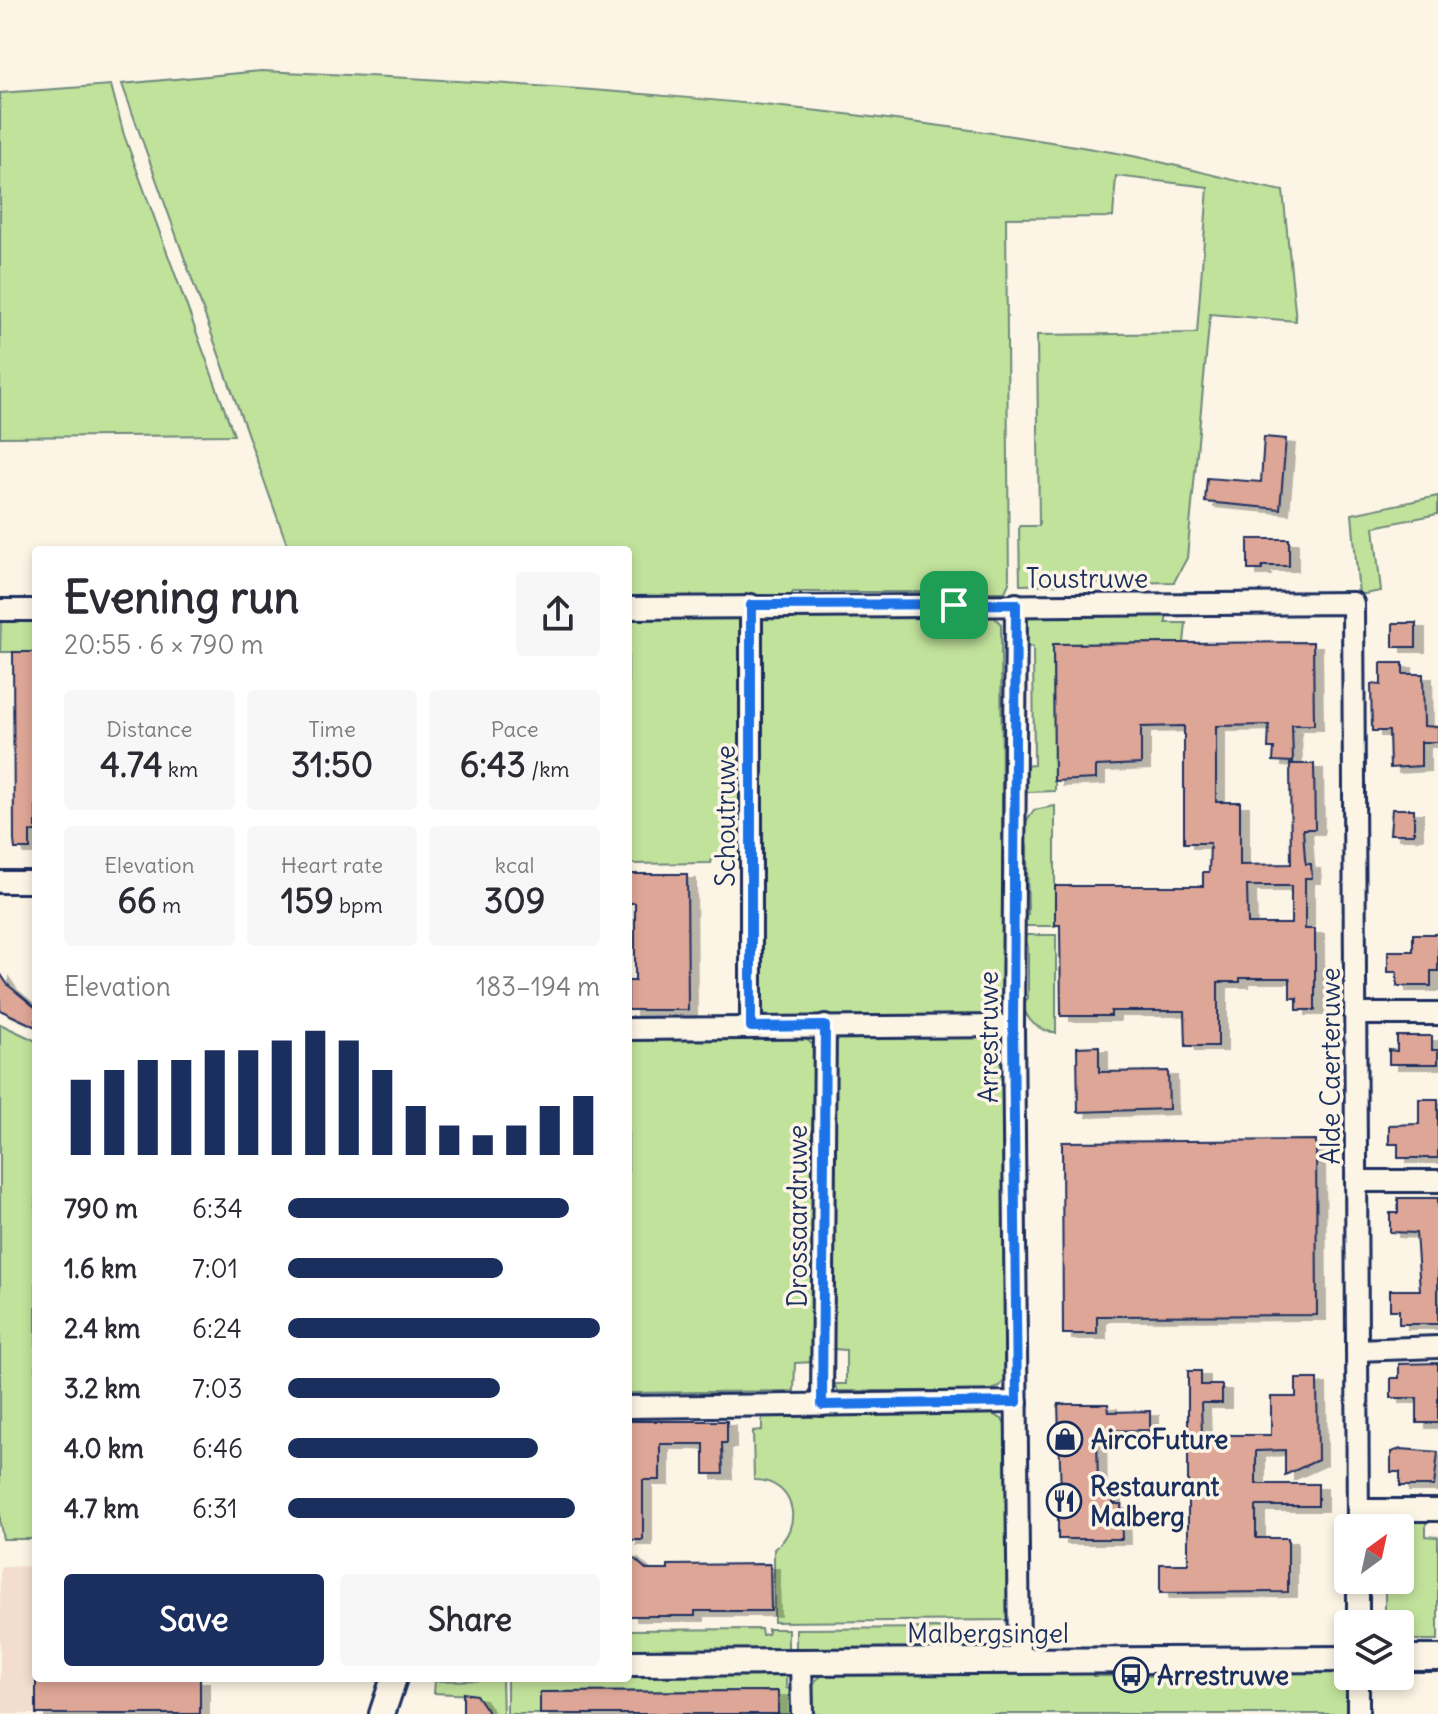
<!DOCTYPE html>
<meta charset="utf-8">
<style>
body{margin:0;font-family:Delius,sans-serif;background:#f7f7f7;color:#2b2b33;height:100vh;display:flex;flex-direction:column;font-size:30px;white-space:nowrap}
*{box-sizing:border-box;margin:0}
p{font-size:26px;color:#7c7c81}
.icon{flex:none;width:44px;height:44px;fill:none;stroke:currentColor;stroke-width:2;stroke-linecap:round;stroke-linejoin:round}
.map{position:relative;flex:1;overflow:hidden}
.side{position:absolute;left:32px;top:546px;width:600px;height:1136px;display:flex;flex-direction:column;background:#fff;border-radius:8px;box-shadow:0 4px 12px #0003}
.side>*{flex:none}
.needle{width:52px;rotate:33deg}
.tools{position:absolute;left:1334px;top:1514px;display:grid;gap:16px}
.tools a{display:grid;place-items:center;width:80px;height:80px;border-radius:8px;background:#fff;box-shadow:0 4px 12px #0003;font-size:40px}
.pin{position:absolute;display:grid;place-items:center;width:68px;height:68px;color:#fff;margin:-34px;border-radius:16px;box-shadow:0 4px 12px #0006}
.round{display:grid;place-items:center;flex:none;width:84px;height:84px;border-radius:8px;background:#f7f7f7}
.summary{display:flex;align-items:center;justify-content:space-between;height:136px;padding:0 32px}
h1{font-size:44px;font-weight:700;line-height:60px}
.metrics{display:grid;grid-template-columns:repeat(3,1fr);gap:12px;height:136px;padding:8px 32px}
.metrics div{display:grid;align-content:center;border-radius:8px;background:#f7f7f7;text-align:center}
.metrics b{font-size:34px;font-weight:700}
.metrics small{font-size:22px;font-weight:400}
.metrics p{font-size:22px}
.chart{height:224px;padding:16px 32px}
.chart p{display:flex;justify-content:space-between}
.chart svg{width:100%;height:144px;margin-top:8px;stroke:#1b2f5e;stroke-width:6}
.primary-button{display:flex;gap:16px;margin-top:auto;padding:16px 32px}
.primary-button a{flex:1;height:92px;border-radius:8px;background:#1b2f5e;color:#fff;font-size:32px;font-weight:700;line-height:92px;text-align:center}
.primary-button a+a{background:#f7f7f7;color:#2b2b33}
ul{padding:0 32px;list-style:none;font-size:26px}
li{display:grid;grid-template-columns:128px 96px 1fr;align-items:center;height:60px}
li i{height:20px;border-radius:10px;background:#1b2f5e}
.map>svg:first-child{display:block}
.built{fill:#f3ddcd}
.green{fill:#c1e29b;stroke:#6e887c;stroke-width:2}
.building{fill:#dea696;stroke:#1b2f5e;stroke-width:2;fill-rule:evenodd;filter:url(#shadow)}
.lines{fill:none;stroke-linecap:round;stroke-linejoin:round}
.minor-casing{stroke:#1b2f5e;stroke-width:26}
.tertiary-casing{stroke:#1b2f5e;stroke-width:30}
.minor{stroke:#fcf5e5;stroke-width:20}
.tertiary{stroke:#fcf5e5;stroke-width:24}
.route-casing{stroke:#fff;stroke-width:16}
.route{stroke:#1a73e8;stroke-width:10}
.labels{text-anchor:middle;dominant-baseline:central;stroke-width:7;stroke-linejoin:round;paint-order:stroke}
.street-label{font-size:26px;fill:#1b2f5e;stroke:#fcf5e5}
.poi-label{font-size:26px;font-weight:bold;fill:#1b2f5e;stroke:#fcf5e5;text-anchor:start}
</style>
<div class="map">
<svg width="1438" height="1714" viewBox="0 0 1438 1714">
<defs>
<filter id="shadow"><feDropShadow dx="9" dy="5" stdDeviation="0" flood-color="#0004"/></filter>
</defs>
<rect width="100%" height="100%" fill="#fcf5e5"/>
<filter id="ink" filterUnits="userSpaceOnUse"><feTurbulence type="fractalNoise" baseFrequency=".0125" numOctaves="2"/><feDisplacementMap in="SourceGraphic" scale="16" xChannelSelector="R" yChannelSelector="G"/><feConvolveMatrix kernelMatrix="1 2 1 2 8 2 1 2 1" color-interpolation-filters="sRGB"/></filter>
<g filter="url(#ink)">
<polygon class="built" points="35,1566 36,1714 0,1714 0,1567"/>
<g class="green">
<path d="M261,71C547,83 835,104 1117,153C1173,163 1227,180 1283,191L1296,321L1210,314L1187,558L1174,582L1020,585L1019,526H1039L1037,335L1197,333L1208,187L1116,176L1113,217L1006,218L1009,583L1005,592H793L789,598L628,599V550H289L122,84Z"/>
<polygon points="111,85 124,135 234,435 0,437 0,93"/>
<polygon points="1438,496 1438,514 1374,527 1381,591 1359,595 1352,514"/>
<polygon points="1166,610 1166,623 1186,623 1184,643 1053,644 1055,791 1028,792 1023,788 1022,766 1034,765 1033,647 1021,646 1022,622 1028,615"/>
<polygon points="36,615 36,652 0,652 1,618"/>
<polygon points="994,617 1001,624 1003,1007 995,1017 769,1019 759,1012 758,618"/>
<polygon points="740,618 743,859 712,859 711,863 628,864 628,619"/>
<polygon points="1055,806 1055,926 1027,926 1022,922 1028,914 1027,846 1023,841 1022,827 1034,810"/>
<path d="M1027,935H1056V1033C1038,1030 1026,1022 1023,1003L1028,998V946L1022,939Z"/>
<polygon points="0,1024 36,1041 36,1539 3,1539 0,1523"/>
<polygon points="995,1037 1004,1045 1005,1380 999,1387 989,1391 838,1391 834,1384 846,1384 846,1350 833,1349 834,1038"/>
<polygon points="805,1038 813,1045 816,1362 795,1363 794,1391 628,1393 628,1039"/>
<path d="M993,1410L994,1415L1002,1419L1006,1427L1008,1620L774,1622V1549C805,1527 795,1480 754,1480L753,1431L762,1430V1411Z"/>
<polygon points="1426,1521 1426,1536 1438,1537 1438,1640 1400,1640 1400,1624 1385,1624 1385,1580 1400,1580 1400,1528 1384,1528 1384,1522"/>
<polygon points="950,1628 950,1641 924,1648 796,1649 796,1629"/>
<polygon points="761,1629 762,1635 768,1634 768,1629 788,1629 788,1649 628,1650 628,1630"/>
<path d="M1258,1671L1336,1673L1350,1686L1352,1714H810C811,1695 807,1680 828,1673L1092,1672L1093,1676H1100L1257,1675Z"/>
<polygon points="628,1674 779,1674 786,1676 786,1688 791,1689 791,1714 778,1714 778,1691 540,1692 540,1714 507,1714 507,1678 628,1678"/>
<polygon points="502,1680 503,1714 486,1714 486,1707 481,1707 474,1695 434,1693 435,1681"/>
</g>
<g class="building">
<polygon points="1264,437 1286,439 1280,509 1205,502 1207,478 1261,482"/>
<polygon points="1248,539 1289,539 1289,566 1262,566 1262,570 1248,570"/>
<rect x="1393" y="623" width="23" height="24"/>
<path d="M1313,642L1314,725H1292L1293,762L1273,761L1274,748H1268L1269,725L1216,726V802H1240V865L1291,864L1290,764H1314L1315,829H1303L1305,859L1306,864H1311L1312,878H1305V929H1315V1010H1297V998H1290V978H1240V982H1218V1046H1186L1185,1011H1111V1016H1061L1060,925H1055V886H1203V872H1209L1210,843H1184V726L1141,727V764L1096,766V779L1054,781L1053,644ZM1247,886H1291V924H1248Z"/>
<polygon points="13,652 36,652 36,832 30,832 30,849 15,849 14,841"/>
<polygon points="1381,663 1403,663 1403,674 1423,674 1424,726 1438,727 1438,742 1421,742 1421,766 1390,768 1389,731 1372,731 1371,684 1381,685"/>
<polygon points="1392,809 1414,809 1414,834 1390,834"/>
<polygon points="628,874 687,874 688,1010 628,1010 628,981 635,981 635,903 628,903"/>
<polygon points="1413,934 1438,934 1438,971 1431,971 1431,986 1397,986 1397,972 1388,972 1388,951 1413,951"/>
<polygon points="0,973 8,985 36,1008 36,1027 0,1010"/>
<polygon points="1397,1036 1432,1036 1432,1050 1438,1050 1438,1064 1389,1064 1389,1050 1397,1051"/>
<polygon points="1099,1046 1099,1072 1168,1071 1169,1109 1078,1112 1077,1047"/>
<polygon points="1419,1099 1438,1099 1438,1158 1398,1158 1398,1144 1389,1144 1389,1125 1419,1124"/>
<polygon points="1316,1140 1317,1315 1097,1316 1097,1334 1063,1334 1062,1142"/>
<polygon points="1398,1198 1438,1198 1438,1324 1399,1324 1399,1310 1390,1310 1390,1290 1420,1290 1416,1233 1390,1232 1390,1213 1398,1213"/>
<polygon points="1438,1363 1438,1423 1417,1423 1417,1398 1391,1398 1391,1378 1399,1378 1399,1364"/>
<polygon points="1188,1371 1201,1371 1201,1385 1222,1385 1222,1403 1201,1403 1202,1435 1271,1435 1271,1397 1296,1397 1296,1379 1317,1379 1318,1460 1285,1475 1285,1450 1256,1451 1256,1484 1318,1484 1318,1506 1256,1506 1256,1538 1288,1538 1288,1592 1160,1593 1160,1564 1188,1564"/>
<polygon points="1058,1404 1108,1404 1109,1412 1150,1411 1150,1430 1097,1431 1098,1493 1113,1493 1113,1504 1121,1504 1122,1539 1058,1539 1058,1493 1061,1493"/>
<polygon points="628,1421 727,1421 727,1443 722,1443 723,1474 704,1474 704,1444 660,1444 660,1480 643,1480 643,1540 628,1540"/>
<polygon points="1401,1449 1438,1452 1434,1486 1400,1486 1400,1472 1391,1472 1391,1452"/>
<polygon points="628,1553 647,1570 668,1570 668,1565 770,1564 771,1611 695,1611 695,1616 628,1616"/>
<rect x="36" y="1678" width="164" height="36"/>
<polygon points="778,1691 778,1714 540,1714 540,1692"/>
<polygon points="463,1693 476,1695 489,1714 463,1714"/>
</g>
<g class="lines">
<g class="minor-casing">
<g id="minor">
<polyline points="1016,604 1013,1026 1019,1661"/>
<polyline points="751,605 751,1027"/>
<polyline points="628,608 1353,603 1358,1528"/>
<polyline points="0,610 36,610"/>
<polyline points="0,882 36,882"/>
<polyline points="1355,1014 1438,1014"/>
<polyline points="628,1029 1013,1026"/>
<polyline points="1356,1181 1438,1181"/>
<polyline points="1357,1350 1438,1347"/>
<polyline points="822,1405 825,1026"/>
<polyline points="628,1407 1017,1402"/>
<polyline points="1358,1510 1438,1510"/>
<polyline points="1358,1580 1358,1624"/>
<polyline points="801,1661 802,1714"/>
<polyline points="1358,1714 1358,1676"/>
</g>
</g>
<g class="tertiary-casing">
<g id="tertiary">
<polyline points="1400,1658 1438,1658"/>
<polyline points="628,1663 1348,1659"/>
<polyline points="382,1714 394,1678"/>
</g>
</g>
<use href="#minor" class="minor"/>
<use href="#tertiary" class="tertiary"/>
</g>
</g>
<g class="lines" filter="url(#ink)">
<g class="route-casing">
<polygon id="route" points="1016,604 1013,1026 1017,1402 822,1405 825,1026 751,1027 751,605"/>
</g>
<use href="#route" class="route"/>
</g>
<defs>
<g id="shop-ring" transform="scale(1.8)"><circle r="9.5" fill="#fcf5e5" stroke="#1b2f5e" stroke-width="1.5"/><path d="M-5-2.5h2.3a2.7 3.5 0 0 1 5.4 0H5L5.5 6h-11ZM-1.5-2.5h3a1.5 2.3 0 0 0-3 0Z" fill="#1b2f5e"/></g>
<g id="restaurant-ring" transform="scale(1.8)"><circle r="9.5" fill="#fcf5e5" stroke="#1b2f5e" stroke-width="1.5"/><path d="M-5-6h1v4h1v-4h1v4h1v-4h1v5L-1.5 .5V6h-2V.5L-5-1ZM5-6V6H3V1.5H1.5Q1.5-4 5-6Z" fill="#1b2f5e"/></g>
<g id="bus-ring" transform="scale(1.8)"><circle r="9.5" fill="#fcf5e5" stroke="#1b2f5e" stroke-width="1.5"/><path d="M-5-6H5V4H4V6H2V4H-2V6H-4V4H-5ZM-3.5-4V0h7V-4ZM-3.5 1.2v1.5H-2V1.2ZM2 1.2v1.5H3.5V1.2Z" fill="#1b2f5e"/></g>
</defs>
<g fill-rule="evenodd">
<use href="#shop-ring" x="1065" y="1439"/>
<use href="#restaurant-ring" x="1064" y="1501"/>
<use href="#bus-ring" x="1131" y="1675"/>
</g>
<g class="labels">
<g class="street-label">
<text x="1087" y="578">Toustruwe</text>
<text transform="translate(725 816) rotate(-90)">Schoutruwe</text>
<text transform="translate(988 1037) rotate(-90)">Arrestruwe</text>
<text transform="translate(1330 1066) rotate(-90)">Alde Caerteruwe</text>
<text transform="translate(797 1216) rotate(-90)">Drossaardruwe</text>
<text x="988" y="1633">Malbergsingel</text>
</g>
<g class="poi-label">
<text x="1091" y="1439">AircoFuture</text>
<text x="1090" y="1486">Restaurant<tspan x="1090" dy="30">Malberg</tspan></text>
<text x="1157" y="1675">Arrestruwe</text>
</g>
</g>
</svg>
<div class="tools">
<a><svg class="needle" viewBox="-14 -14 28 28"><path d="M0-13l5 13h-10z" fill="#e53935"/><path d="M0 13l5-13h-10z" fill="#7c7c81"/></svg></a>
<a><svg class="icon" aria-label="layers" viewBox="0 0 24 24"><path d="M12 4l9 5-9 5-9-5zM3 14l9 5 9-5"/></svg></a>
</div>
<div class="pin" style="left:954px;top:605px;background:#1e9e55"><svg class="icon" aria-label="arrive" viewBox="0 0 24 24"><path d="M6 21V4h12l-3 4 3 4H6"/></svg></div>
<section class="side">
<div class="summary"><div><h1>Evening run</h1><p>20:55 · 6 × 790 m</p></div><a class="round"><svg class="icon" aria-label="share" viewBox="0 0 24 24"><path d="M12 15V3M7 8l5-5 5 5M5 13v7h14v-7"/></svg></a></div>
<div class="metrics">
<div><p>Distance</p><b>4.74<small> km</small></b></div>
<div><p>Time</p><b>31:50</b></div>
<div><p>Pace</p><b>6:43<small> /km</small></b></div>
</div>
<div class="metrics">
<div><p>Elevation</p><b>66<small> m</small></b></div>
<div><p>Heart rate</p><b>159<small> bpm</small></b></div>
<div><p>kcal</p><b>309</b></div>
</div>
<div class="chart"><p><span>Elevation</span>183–194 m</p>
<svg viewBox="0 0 160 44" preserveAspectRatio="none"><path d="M5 44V21M15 44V18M25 44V15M35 44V15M45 44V12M55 44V12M65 44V9M75 44V6M85 44V9M95 44V18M105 44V29M115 44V35M125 44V38M135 44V35M145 44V29M155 44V26"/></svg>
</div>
<ul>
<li><b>790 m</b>6:34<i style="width:90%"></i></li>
<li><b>1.6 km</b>7:01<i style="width:69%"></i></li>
<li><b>2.4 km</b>6:24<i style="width:100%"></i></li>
<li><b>3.2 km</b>7:03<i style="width:68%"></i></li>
<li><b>4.0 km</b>6:46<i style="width:80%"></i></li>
<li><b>4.7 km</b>6:31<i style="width:92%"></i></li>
</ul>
<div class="primary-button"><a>Save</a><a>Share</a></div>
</section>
</div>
